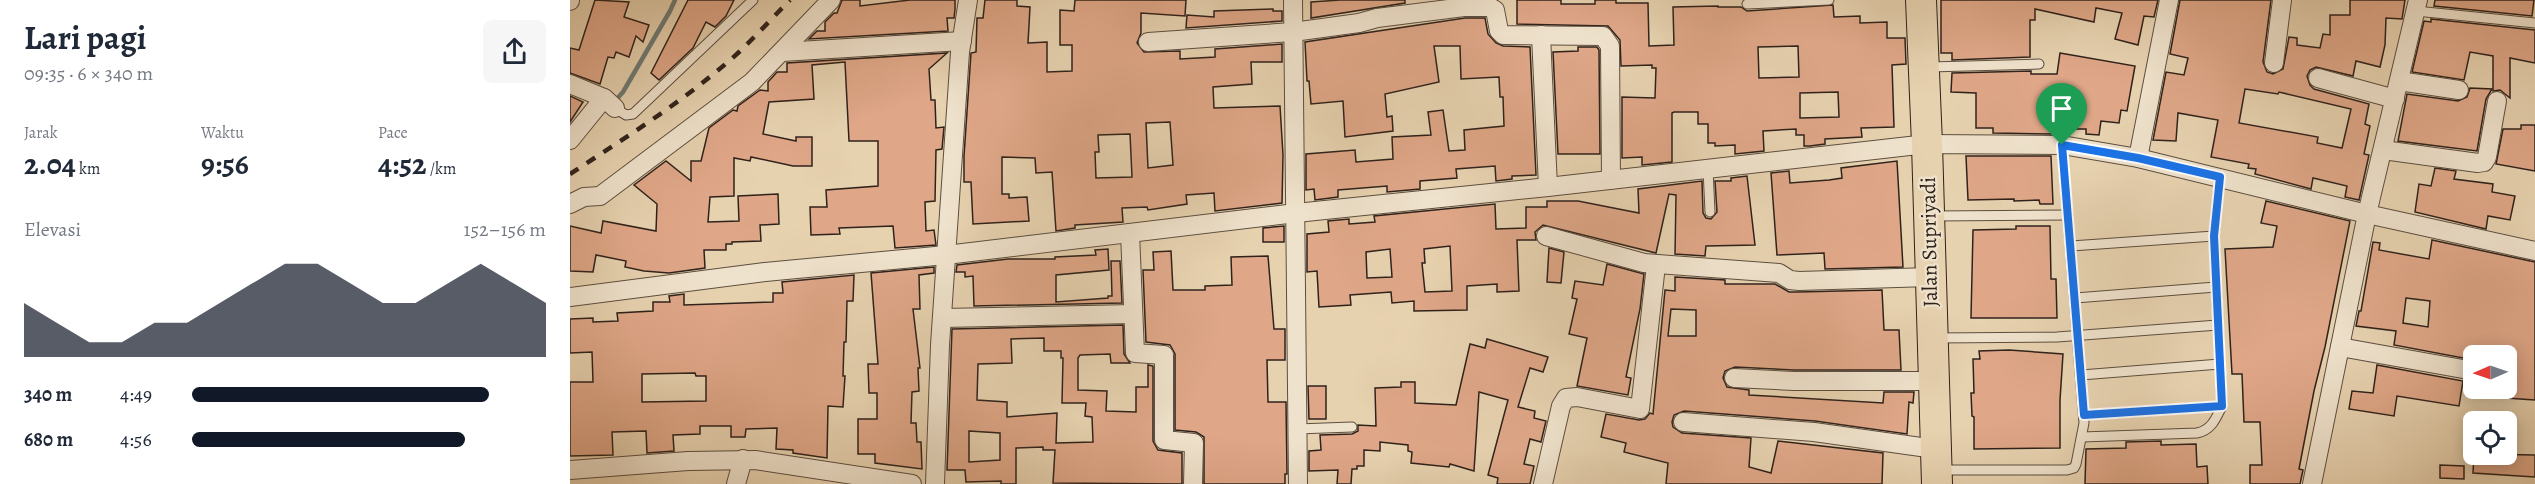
<!DOCTYPE html>
<html lang="id">
<meta charset="utf-8">
<style>
body{margin:0;font-family:Alegreya,serif;background:#f6f6f7;color:#1f2937;height:100vh;display:flex;flex-direction:column;font-size:22px;white-space:nowrap}
*{box-sizing:border-box;margin:0}
p{font-size:20px;color:#747a83}
.icon{flex:none;width:33px;height:33px;fill:none;stroke:currentColor;stroke-width:2;stroke-linecap:round;stroke-linejoin:round}
.map{position:relative;flex:1;overflow:hidden}
.side{display:flex;flex-direction:column;background:#fff;width:570px}
.side>*{flex:none}
.needle{width:39px;rotate:268deg}
.controls{position:absolute;left:1893px;top:345px;display:grid;gap:12px}
.controls a{display:grid;place-items:center;width:54px;height:54px;border-radius:9px;background:#fff;box-shadow:0 3px 15px #0003;font-size:30px}
.pin{position:absolute;display:grid;place-items:center;width:51px;height:51px;color:#fff;margin:-62px -26px;border-radius:50% 50% 50% 0;rotate:-45deg;box-shadow:0 0 6px #0007}
.pin .icon{rotate:45deg}
.round{display:grid;place-items:center;flex:none;width:63px;height:63px;border-radius:9px;background:#f6f6f7}
.overview{display:flex;align-items:center;justify-content:space-between;height:102px;padding:0 24px}
h1{font-size:33px;font-weight:700;line-height:45px}
.figures{display:grid;grid-template-columns:repeat(3,1fr);gap:9px;height:102px;padding:6px 24px}
.figures div{display:grid;align-content:center}
.figures b{font-size:30px;font-weight:700}
.figures small{font-size:16px;font-weight:400}
.figures p{font-size:16px}
.chart{height:168px;padding:12px 24px}
.chart p{display:flex;justify-content:space-between}
.chart svg{width:100%;height:108px;margin-top:6px;fill:#111827;opacity:.7}
ul{padding:0 24px;list-style:none;font-size:20px}
li{display:grid;grid-template-columns:96px 72px 1fr;align-items:center;height:45px}
li i{height:15px;border-radius:8px;background:#111827}
main{display:flex;flex:1;min-height:0}
.map>svg:first-child{display:block}
.lines{fill:none;stroke-linecap:round;stroke-linejoin:round}
.stream{stroke:#6e7b76;stroke-width:4.5}
.building{fill:#dfa788;stroke:#2f221b;stroke-width:1.5;fill-rule:evenodd}
.service-casing{stroke:#5d4e40;stroke-width:11}
.minor-casing{stroke:#5d4e40;stroke-width:20}
.trunk-casing{stroke:#2f221b;stroke-width:32}
.service{stroke:#efe2cc;stroke-width:9}
.minor{stroke:#efe2cc;stroke-width:18}
.trunk{stroke:#e7d2b0;stroke-width:30}
.rail{stroke:#2f221b;stroke-width:4.5;stroke-dasharray:10 10;stroke-linecap:butt}
.route-casing{stroke:#fff;stroke-width:12}
.route{stroke:#1a73e8;stroke-width:8}
.labels{text-anchor:middle;dominant-baseline:central;stroke-width:4.5;stroke-linejoin:round;paint-order:stroke}
.street-label{font-size:21px;fill:#2f221b;stroke:#efe2cc}
</style>
<main>
<section class="side">
<div class="overview"><div><h1>Lari pagi</h1><p>09:35 · 6 × 340 m</p></div><a class="round"><svg class="icon" aria-label="share" viewBox="0 0 24 24"><path d="M12 15V3M7 8l5-5 5 5M5 13v7h14v-7"/></svg></a></div>
<div class="figures">
<div><p>Jarak</p><b>2.04<small> km</small></b></div>
<div><p>Waktu</p><b>9:56</b></div>
<div><p>Pace</p><b>4:52<small> /km</small></b></div>
</div>
<div class="chart"><p><span>Elevasi</span>152–156 m</p>
<svg viewBox="0 0 160 44" preserveAspectRatio="none"><path d="M0 44V22L10 30L20 38L30 38L40 30L50 30L60 22L70 14L80 6L90 6L100 14L110 22L120 22L130 14L140 6L150 14L160 22V44z"/></svg>
</div>
<ul>
<li><b>340 m</b>4:49<i style="width:84%"></i></li>
<li><b>680 m</b>4:56<i style="width:77%"></i></li>
</ul>
</section>
<div class="map">
<svg width="1965" height="484" viewBox="0 0 1965 484">
<rect width="100%" height="100%" fill="#e7d2b0"/>
<filter id="stains"><feTurbulence type="fractalNoise" baseFrequency=".00333" numOctaves="4"/><feColorMatrix values="0 0 0 0 .2 0 0 0 0 .09 0 0 0 0 .02 0 0 0 .5 -.17"/></filter>
<radialGradient id="worn" r=".72"><stop offset=".6" stop-color="#630" stop-opacity="0"/><stop offset="1" stop-color="#630" stop-opacity=".3"/></radialGradient>
<g class="lines">
<polyline class="stream" points="44,102 53,92 100,11 105,0"/>
</g>
<g class="building">
<polygon points="25,0 59,2 54,17 79,25 73,42 66,36 59,57 46,52 44,58 38,57 30,84 0,73 0,48 9,50"/>
<polygon points="118,0 164,0 156,16 145,27 136,22 123,48 89,80 81,73"/>
<polygon points="272,0 290,0 290,6 340,0 385,0 385,9 384,18 377,18 378,31 239,39 247,31 255,31 255,22 264,13 267,13"/>
<path d="M415,0H447V6L460,7L458,43L477,42V72L502,71V45H490V10L504,11L505,0H616L615,16L571,13V33L567,43L574,52L610,51V59L645,57V49L712,44V62H681L682,84L643,87L644,108L710,106L713,155L712,203L645,211L644,193L616,195L617,204L578,210L577,207L552,208L553,222L505,225V228L486,231L482,172L466,173L465,158L432,157V194H439V198L457,197L459,221L403,224L401,182H394V156L401,53L406,52L407,18H413ZM600,122L603,165L578,168L576,123ZM560,134L562,177L526,178L525,152H529L528,135Z"/>
<polygon points="770,0 835,0 835,3 741,18 741,2"/>
<path d="M947,0H991V4H1025V0H1046V3H1078L1079,46L1104,45L1103,7L1148,6V7H1171L1177,11L1263,5L1264,17L1290,16V23L1317,22V38H1335L1336,64L1322,65L1324,127L1291,128L1292,137L1255,139V144L1240,146H1234V135H1226V129L1193,131L1194,151L1165,154V145L1145,146V143H1138V124H1128V112H1104L1102,113V162L1072,165V157L1052,158V97L1085,98L1086,68H1082V65L1051,66L1050,40L1038,26L947,24ZM1228,46L1229,77L1189,78L1188,47ZM1268,92L1269,117L1230,118V93Z"/>
<polygon points="1371,0 1588,0 1584,17 1574,16 1568,45 1545,39 1552,13 1526,8 1524,22 1465,9 1465,20 1460,20 1460,57 1382,60 1382,53 1371,53"/>
<path d="M1610,0H1701L1693,62L1697,72L1703,74L1713,69L1719,37L1727,38V45L1750,48L1753,34L1760,35V15H1780V0H1835L1832,19L1816,18L1815,45L1810,67L1786,61L1783,76L1746,67L1740,70L1737,76L1740,85L1744,89L1799,104L1795,124L1800,126L1794,154L1799,155L1789,200L1775,197L1777,186L1743,178L1741,189L1685,174L1686,169L1678,168L1679,164L1641,157L1648,120L1608,113L1606,141L1583,140L1596,72L1614,75L1618,58L1600,54ZM1675,89L1708,94L1709,92L1781,109L1772,148L1747,143L1748,137L1669,123Z"/>
<polygon points="1865,0 1964,0 1962,16 1864,6"/>
<polygon points="703,9 703,11 712,11 712,21 616,28 617,15 644,17 644,11"/>
<polygon points="895,18 915,18 918,34 926,43 933,46 960,47 966,175 942,176 942,179 926,181 925,166 886,169 887,178 850,181 850,189 817,192 817,186 768,190 768,197 745,200 744,189 736,190 736,154 785,150 786,162 823,159 822,137 861,135 858,112 873,110 879,151 895,150 894,130 934,126 933,97 930,97 929,77 891,79 890,46 864,46 869,82 815,94 817,117 822,116 823,131 775,137 773,101 741,104 739,81 737,81 735,42"/>
<polygon points="1861,19 1965,30 1965,63 1940,58 1940,98 1930,90 1923,91 1923,56 1900,52 1894,80 1842,72 1854,21 1861,22"/>
<polygon points="1008,47 1027,47 1029,50 1030,154 988,154 983,52 1008,51"/>
<polygon points="377,53 359,69 361,100 365,100 366,128 374,127 372,149 366,150 365,201 355,202 356,231 364,230 366,245 325,248 323,226 269,228 270,234 241,235 240,207 257,207 256,190 308,186 308,141 279,141 275,62 242,65 244,99 199,102 193,134 226,141 226,137 242,137 242,166 223,166 181,157 180,161 164,158 164,196 140,197 138,222 169,221 168,196 208,194 209,224 190,225 191,241 162,242 162,244 156,244 156,250 134,250 135,268 99,273 74,271 55,267 56,261 26,255 23,272 0,271 0,226 31,233 33,221 86,231 87,204 64,185 96,161 121,181 121,161 131,161 139,128 163,110 167,111 168,106 190,90 198,91 198,82 207,72 217,72 217,63"/>
<polygon points="1490,53 1565,66 1557,111 1551,110 1549,123 1531,121 1529,135 1516,134 1516,129 1481,129 1481,134 1423,133 1423,128 1406,128 1406,93 1381,92 1382,73 1461,71 1461,74 1487,74"/>
<polygon points="1900,88 1922,89 1916,99 1907,151 1828,141 1837,94 1888,101 1897,97"/>
<polygon points="0,96 13,102 0,122"/>
<polygon points="1951,125 1965,125 1965,171 1926,164 1933,129 1951,129"/>
<polygon points="1396,156 1481,156 1483,204 1470,204 1469,200 1444,201 1444,199 1398,200"/>
<polygon points="1327,161 1333,267 1255,269 1254,253 1207,255 1201,173 1219,171 1220,183 1259,180 1272,178 1271,168"/>
<polygon points="1865,168 1886,171 1884,179 1923,184 1922,192 1945,196 1940,220 1918,216 1916,229 1845,212 1849,184 1861,186"/>
<path d="M1177,176L1185,245L1136,246L1135,256L1105,254L1106,195L1099,194L1086,253L973,225L965,232L966,240H947L949,291L927,292V284L897,286V310L844,311V301L822,303L821,292L780,295L781,305L749,307L747,271L737,272V234L759,232L758,221L779,219V224L805,222L804,216L925,204L926,229L956,228V207H977V201H1008L1069,213L1068,189L1132,181L1133,213L1136,218L1141,219L1147,212L1145,181H1161V178ZM880,246L882,291L855,292L852,263H855L854,249ZM820,249L822,277L797,278L796,252Z"/>
<polygon points="1696,201 1780,221 1755,347 1744,391 1729,469 1733,470 1730,484 1680,484 1680,465 1692,465 1690,422 1674,422 1672,374 1662,374 1655,249 1703,247 1707,226 1691,223"/>
<polygon points="714,226 714,242 693,242 693,228"/>
<polygon points="1446,226 1480,226 1481,279 1486,279 1487,318 1401,318 1403,230 1446,229"/>
<path d="M1862,240L1965,262V400L1936,398V356H1894L1893,358L1824,345L1826,331L1786,326L1789,311H1791L1803,242L1810,243L1809,250L1859,259ZM1836,298L1860,301L1858,327L1833,323Z"/>
<polygon points="979,248 994,252 991,283 977,282"/>
<polygon points="538,249 539,270 486,275 486,302 538,298 538,296 542,296 541,261 550,261 552,303 404,306 403,276 395,277 395,272 386,272 387,265 438,259 485,259 485,257 526,255 525,250"/>
<polygon points="601,251 603,290 635,290 635,286 662,285 661,257 698,256 704,329 715,329 715,360 697,360 698,402 716,402 717,474 715,474 715,484 634,484 634,437 626,432 605,430 605,354 600,345 576,342 573,270 584,270 583,252"/>
<polygon points="1037,264 1074,274 1070,309 1056,377 1061,378 1058,395 1007,386 1017,338 999,334 1007,299 1002,298 1005,281 1033,285"/>
<polygon points="364,267 364,273 349,275 350,309 343,309 350,368 348,368 349,391 342,392 341,423 346,423 347,442 351,442 352,469 305,463 305,454 288,454 288,419 307,419 307,393 299,393 298,364 308,364 301,273"/>
<path d="M284,275L283,301H277L276,342H274L273,376H275L273,407L258,406L257,458L223,453V450L206,449L207,428L176,429L175,437H161V426H130V434L103,435L104,451L77,453L76,431L42,432L43,455L0,456V382H23L22,352L0,353V319L23,318V322L48,321L47,313L83,311V302H100L99,296L114,294V305L203,302V293H213L212,282ZM125,373L126,376H136V401L72,402V374Z"/>
<path d="M1105,277L1155,280V284H1205L1219,292H1228L1312,290L1314,330H1329L1331,370H1224L1165,367L1155,371L1153,378L1157,387L1179,390V395L1313,403L1314,392H1344L1343,403L1339,402L1337,434L1245,421L1114,411L1104,415L1102,422L1103,427L1112,433L1181,438L1179,467L1201,473L1208,441L1313,453L1312,484H1096L1098,463L1054,452L1056,443L1031,437L1036,414L1069,420L1075,419L1080,413L1083,414L1095,290L1105,291ZM1101,309L1126,310V336H1098Z"/>
<path d="M553,325L554,354L560,363H541L540,354L510,355L508,358V390L537,391L536,411L566,412V387H578V365L583,366V441L588,450L612,453V484L483,483L485,450H473V447L446,448V484H431V481L396,482L395,470H377L382,329ZM474,338V351H491V358H493L492,403H516L515,416L522,417L523,442L486,443L487,413L437,417V402L407,400L408,364L442,363L441,339ZM399,431L430,433V460L399,462Z"/>
<polygon points="917,339 978,357 973,372 960,368 948,407 965,411 964,418 976,421 971,442 960,439 954,464 964,466 960,484 927,484 928,478 918,475 938,400 909,392 904,471 880,464 879,467 841,463 842,452 838,451 838,445 810,442 810,451 794,450 794,466 787,466 787,469 782,469 781,484 767,484 768,470 739,471 739,451 751,450 750,435 782,434 788,431 788,425 806,426 805,388 831,387 831,382 845,382 845,403 886,405 900,344 915,348"/>
<polygon points="1439,350 1493,354 1490,400 1490,448 1404,449 1404,417 1402,416 1401,393 1404,393 1403,359 1410,359 1409,351"/>
<polygon points="1807,365 1893,381 1889,406 1827,396 1824,416 1779,409 1782,391 1803,393"/>
<polygon points="738,386 756,386 756,419 739,419"/>
<polygon points="1591,441 1591,445 1626,444 1627,467 1637,466 1638,484 1515,484 1516,449 1556,448 1556,442"/>
<polygon points="1904,454 1965,455 1965,477 1903,473"/>
<polygon points="1870,465 1894,466 1894,479 1870,478"/>
</g>
<g class="lines">
<g class="service-casing">
<g id="service">
<polyline points="1177,4 1259,0"/>
<polyline points="1846,11 1965,23"/>
<polyline points="1359,67 1469,64"/>
<polyline points="45,108 56,115 63,114 183,0"/>
<polyline points="1138,169 1140,212"/>
<polyline points="1362,216 1498,215"/>
<polyline points="1501,246 1644,236"/>
<polyline points="1505,298 1646,287"/>
<polyline points="1366,338 1487,337 1648,325"/>
<polyline points="1511,375 1650,364"/>
<polyline points="1514,415 1652,406"/>
<polyline points="727,429 782,427"/>
<path d="M1512,437L1627,433C1642,430 1646,418 1652,406L1644,236L1650,177"/>
<polyline points="1372,470 1497,470 1504,468 1506,464 1514,423 1492,145"/>
</g>
</g>
<g class="minor-casing">
<g id="minor">
<polyline points="723,0 728,484"/>
<polyline points="0,1 0,0"/>
<polyline points="971,35 978,187"/>
<polyline points="578,42 723,32 789,23 807,18 894,7 920,7 925,10 929,31 933,35 1033,36 1040,46 1041,180"/>
<polyline points="212,52 392,41"/>
<polyline points="1704,63 1712,0"/>
<polyline points="1748,78 1825,99"/>
<polyline points="1829,81 1889,90"/>
<polyline points="0,84 34,98 45,108"/>
<polyline points="0,140 34,98"/>
<polyline points="1813,150 1908,163 1914,162 1917,157 1927,101"/>
<polyline points="1568,158 1599,0"/>
<polyline points="0,204 14,197 30,196 182,82 261,0"/>
<polyline points="560,233 565,353 594,355 594,440 624,443 623,484"/>
<polyline points="976,236 1074,263 1209,273 1220,280 1229,281 1360,277"/>
<polyline points="0,297 195,272 376,255 726,213 978,187 1357,144 1492,145 1568,158 1797,214 1965,251"/>
<polyline points="372,318 563,314"/>
<polyline points="1770,347 1904,371"/>
<polyline points="1164,378 1224,381 1363,381"/>
<polyline points="1113,422 1244,432 1365,449"/>
<polyline points="0,470 118,461 185,460 342,484"/>
<polyline points="166,484 173,459"/>
<polyline points="365,484 370,345 390,52 398,0"/>
<polyline points="973,484 991,406 996,398 1007,397 1070,409 1086,265"/>
<polyline points="1742,484 1797,214 1848,0"/>
</g>
</g>
<g class="trunk-casing">
<polyline id="trunk" points="1351,0 1357,144 1367,484"/>
</g>
<use href="#service" class="service"/>
<use href="#minor" class="minor"/>
<use href="#trunk" class="trunk"/>
<path class="rail" d="M0,174C58,136 117,99 168,53C186,36 203,17 220,0"/>
</g>
<g class="lines">
<g class="route-casing">
<polygon id="route" points="1492,145 1568,158 1650,177 1644,236 1652,406 1514,415"/>
</g>
<use href="#route" class="route"/>
</g>
<g class="labels">
<g class="street-label">
<text transform="translate(1359 242) rotate(-91)">Jalan Supriyadi</text>
</g>
</g>
<rect width="100%" height="100%" filter="url(#stains)"/>
<rect width="100%" height="100%" fill="url(#worn)"/>
</svg>
<div class="controls">
<a><svg class="needle" viewBox="-14 -14 28 28"><path d="M0-13l5 13h-10z" fill="#e53935"/><path d="M0 13l5-13h-10z" fill="#747a83"/></svg></a>
<a><svg class="icon" aria-label="locate" viewBox="0 0 24 24"><circle cx="12" cy="12" r="6"/><path d="M12 2v4M12 18v4M2 12h4M18 12h4"/></svg></a>
</div>
<div class="pin" style="left:1492px;top:145px;background:#1e9e55"><svg class="icon" aria-label="arrive" viewBox="0 0 24 24"><path d="M6 21V4h12l-3 4 3 4H6"/></svg></div>
</div>
</main>
